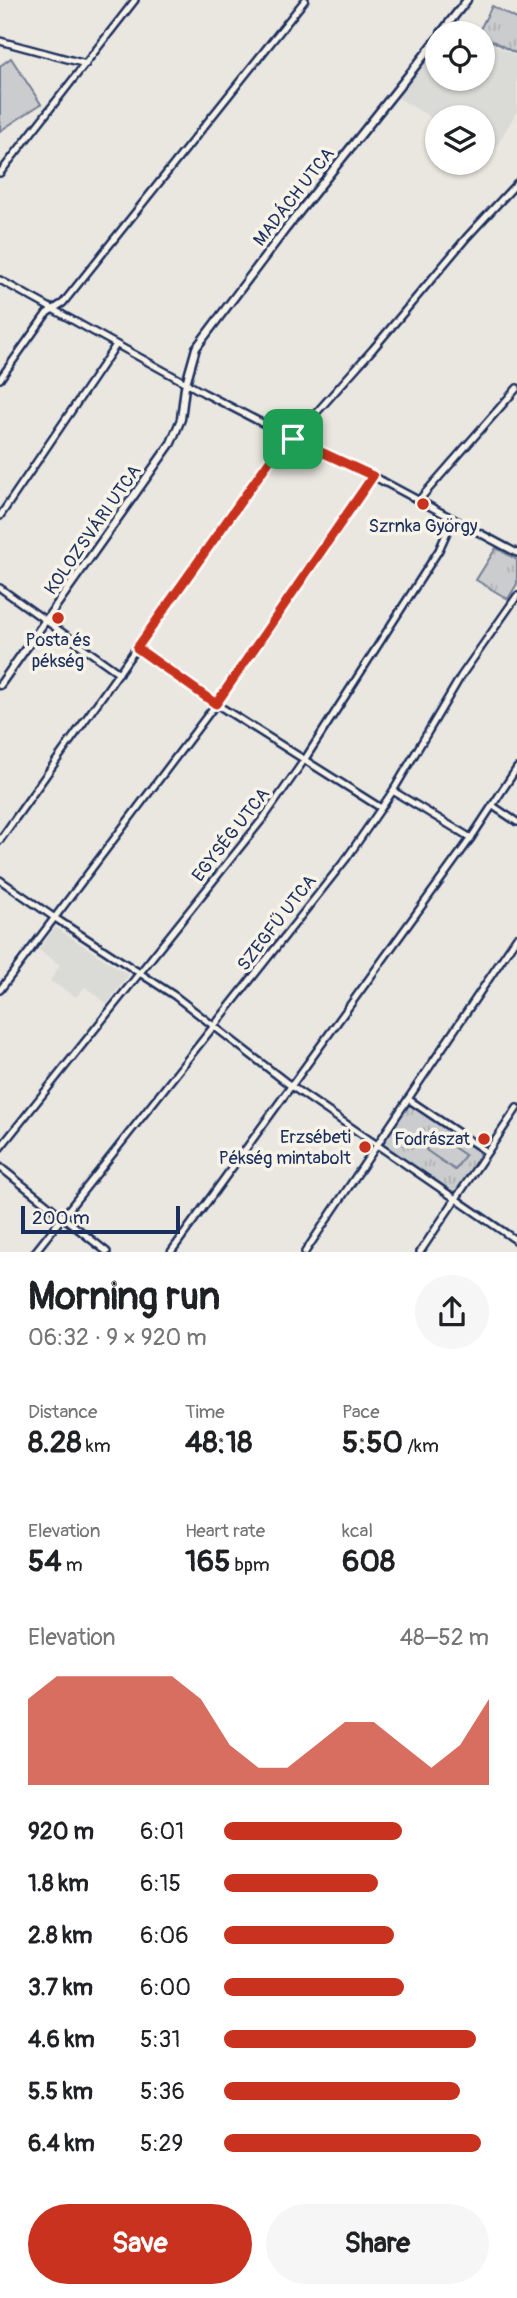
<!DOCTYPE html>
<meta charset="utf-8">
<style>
body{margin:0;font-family:Pangolin,sans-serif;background:#f6f6f6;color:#202124;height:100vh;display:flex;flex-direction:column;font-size:26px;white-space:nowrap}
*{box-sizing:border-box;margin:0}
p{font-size:23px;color:#757577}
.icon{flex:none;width:38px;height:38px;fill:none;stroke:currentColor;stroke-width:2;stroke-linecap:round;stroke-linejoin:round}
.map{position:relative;height:1252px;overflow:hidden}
.drawer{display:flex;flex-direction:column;background:#fff;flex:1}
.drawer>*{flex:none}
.buttons{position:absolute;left:425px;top:21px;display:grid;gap:14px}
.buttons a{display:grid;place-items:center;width:70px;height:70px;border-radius:50%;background:#fff;box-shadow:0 2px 5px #0004;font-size:35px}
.scale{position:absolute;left:21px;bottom:18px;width:159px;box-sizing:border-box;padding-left:7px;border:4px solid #1b2f5e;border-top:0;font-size:19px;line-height:24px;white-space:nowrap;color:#1b2f5e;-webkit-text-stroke:5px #f7f3e8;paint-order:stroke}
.pin{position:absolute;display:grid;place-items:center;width:60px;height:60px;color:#fff;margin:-30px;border-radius:14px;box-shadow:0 4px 10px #0006}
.round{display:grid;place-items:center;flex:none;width:74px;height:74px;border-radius:37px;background:#f6f6f6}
.headline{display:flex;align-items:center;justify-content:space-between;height:119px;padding:0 28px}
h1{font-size:38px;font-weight:700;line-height:52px}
.figures{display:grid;grid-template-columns:repeat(3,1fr);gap:10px;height:119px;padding:7px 28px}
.figures div{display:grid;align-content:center}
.figures b{font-size:30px;font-weight:700}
.figures small{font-size:19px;font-weight:400}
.figures p{font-size:19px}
.chart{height:196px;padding:14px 28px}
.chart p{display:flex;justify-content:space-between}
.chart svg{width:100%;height:126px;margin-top:7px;fill:#c8321e;opacity:.7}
.action{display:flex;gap:14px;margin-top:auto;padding:14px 28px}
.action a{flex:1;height:80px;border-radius:42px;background:#c8321e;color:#fff;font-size:28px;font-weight:700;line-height:80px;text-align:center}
.action a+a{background:#f6f6f6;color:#202124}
ul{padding:0 28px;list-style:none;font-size:23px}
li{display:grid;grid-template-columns:112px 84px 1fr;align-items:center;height:52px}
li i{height:18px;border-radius:9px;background:#c8321e}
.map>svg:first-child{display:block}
.built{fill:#dadad6}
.grass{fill:url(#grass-tufts);stroke:#737e96;stroke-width:2}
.pitch{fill:#cbcccd;stroke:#737e96;stroke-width:2}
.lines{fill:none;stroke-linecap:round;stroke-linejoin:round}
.minor-casing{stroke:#1b2f5e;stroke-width:10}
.tertiary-casing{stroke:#1b2f5e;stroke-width:11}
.minor{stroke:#f7f3e8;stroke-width:5}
.tertiary{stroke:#f7f3e8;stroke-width:6}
.route-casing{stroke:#fff;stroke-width:14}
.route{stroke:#c8321e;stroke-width:9}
.poi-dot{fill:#c8321e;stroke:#f7f3e8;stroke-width:2.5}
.labels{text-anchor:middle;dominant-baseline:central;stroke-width:7;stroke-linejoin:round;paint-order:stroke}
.street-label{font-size:18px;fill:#1b2f5e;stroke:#f7f3e8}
.poi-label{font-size:18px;fill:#1b2f5e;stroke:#f7f3e8}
</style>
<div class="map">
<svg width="517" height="1252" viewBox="0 0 517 1252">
<defs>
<pattern id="grass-tufts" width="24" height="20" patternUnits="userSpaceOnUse" patternTransform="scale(1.75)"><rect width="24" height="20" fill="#cbcccd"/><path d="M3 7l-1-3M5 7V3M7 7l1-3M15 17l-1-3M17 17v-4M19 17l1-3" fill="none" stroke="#aeb0b2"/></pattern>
</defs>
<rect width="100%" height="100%" fill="#eae7e0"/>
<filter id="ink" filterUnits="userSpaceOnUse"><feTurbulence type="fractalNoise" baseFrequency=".0143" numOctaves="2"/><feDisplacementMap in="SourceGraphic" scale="14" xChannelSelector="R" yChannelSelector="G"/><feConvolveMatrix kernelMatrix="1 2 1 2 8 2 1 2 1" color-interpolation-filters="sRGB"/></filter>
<g filter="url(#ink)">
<g class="built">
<polygon points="483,38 517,57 517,111 493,152 483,146 483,117 438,117 437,121 395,96 437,44 438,79 483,79"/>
<polygon points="55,927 128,975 107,1004 85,987 76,997 50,981 60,965 39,950"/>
</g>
<g class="grass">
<polygon points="492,6 517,19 517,54 483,36 483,33 478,33"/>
<polygon points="496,548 517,560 517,584 508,599 476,580"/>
<polygon points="412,1105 478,1150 480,1157 458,1191 450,1192 383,1145 382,1142 405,1107"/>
</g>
<g class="pitch">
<polygon points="11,58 41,104 0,131 0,66"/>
<polygon points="436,1135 465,1155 455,1170 426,1150"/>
</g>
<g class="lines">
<g class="minor-casing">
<g id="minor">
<polyline points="0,41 86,64"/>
<polyline points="0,173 135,0"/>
<polyline points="0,280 204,393 293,439 373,476 517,553"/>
<polyline points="0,379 47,313 63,303 305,0"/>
<polyline points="293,439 373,349 467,237 517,183"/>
<polyline points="419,500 517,388"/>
<polyline points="0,516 116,345"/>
<polyline points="0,588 119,673"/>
<polyline points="137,648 216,704 381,808"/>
<polyline points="393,791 471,838"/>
<polyline points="493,806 517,822"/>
<polyline points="0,840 287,436"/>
<polyline points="0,880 55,918 175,996 291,1086 517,1241"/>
<polyline points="0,990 216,704 373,476"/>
<polyline points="408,1099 487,1152"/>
<polyline points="0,1148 265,816 305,759 439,550 453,519"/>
<polyline points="0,1167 107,1252"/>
<polyline points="35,1252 346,859 393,791 461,676 517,596"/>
<polyline points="171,1252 471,838 517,768"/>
<polyline points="305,1252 517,937"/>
<polyline points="420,1252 517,1108"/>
</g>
</g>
<g class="tertiary-casing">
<g id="tertiary">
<polyline points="441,33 467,0"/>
<polyline points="0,685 171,443 181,419 185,387 196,348 285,230 438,38"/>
</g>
</g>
<use href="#minor" class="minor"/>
<use href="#tertiary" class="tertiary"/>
</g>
</g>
<g class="lines" filter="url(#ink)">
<g class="route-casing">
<polygon id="route" points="287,436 373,476 216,704 137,648"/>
</g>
<use href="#route" class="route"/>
</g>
<g class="poi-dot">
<circle cx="423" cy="504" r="7"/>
<circle cx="58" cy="618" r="7"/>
<circle cx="484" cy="1139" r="7"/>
<circle cx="365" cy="1147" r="7"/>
</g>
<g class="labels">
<g class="street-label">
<text transform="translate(294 197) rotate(-52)">MADÁCH UTCA</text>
<text transform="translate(93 530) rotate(-55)">KOLOZSVÁRI UTCA</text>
<text transform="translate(231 835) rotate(-52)">EGYSÉG UTCA</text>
<text transform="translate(277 923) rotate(-52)">SZEGFŰ UTCA</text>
</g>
<g class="poi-label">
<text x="423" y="526">Szrnka György</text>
<text x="58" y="640">Posta és<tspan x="58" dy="21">pékség</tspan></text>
<text x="351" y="1137" text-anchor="end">Erzsébeti<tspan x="351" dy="21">Pékség mintabolt</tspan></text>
<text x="470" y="1139" text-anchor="end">Fodrászat</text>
</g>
</g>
</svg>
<div class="buttons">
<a><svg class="icon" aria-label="locate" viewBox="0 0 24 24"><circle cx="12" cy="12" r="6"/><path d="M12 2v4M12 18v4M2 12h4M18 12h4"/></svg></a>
<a><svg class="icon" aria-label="layers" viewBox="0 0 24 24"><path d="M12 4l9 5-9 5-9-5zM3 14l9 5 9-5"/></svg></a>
</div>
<div class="scale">200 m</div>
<div class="pin" style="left:293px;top:439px;background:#1e9e55"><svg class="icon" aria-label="arrive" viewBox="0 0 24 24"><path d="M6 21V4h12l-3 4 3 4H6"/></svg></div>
</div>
<section class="drawer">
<div class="headline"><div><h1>Morning run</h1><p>06:32 · 9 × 920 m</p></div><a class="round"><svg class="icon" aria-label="share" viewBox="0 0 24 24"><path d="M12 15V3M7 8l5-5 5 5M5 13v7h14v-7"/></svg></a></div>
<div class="figures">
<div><p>Distance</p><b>8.28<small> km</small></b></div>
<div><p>Time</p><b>48:18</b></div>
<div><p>Pace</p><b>5:50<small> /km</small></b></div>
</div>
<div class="figures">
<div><p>Elevation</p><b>54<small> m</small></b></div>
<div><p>Heart rate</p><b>165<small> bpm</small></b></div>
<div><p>kcal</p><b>608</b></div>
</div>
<div class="chart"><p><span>Elevation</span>48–52 m</p>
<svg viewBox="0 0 160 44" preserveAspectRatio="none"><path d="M0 44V14L10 6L20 6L30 6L40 6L50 6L60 14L70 30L80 38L90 38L100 30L110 22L120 22L130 30L140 38L150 30L160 14V44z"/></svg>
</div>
<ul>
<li><b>920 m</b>6:01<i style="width:67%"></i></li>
<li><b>1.8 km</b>6:15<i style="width:58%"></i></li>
<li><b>2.8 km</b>6:06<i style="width:64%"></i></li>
<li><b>3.7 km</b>6:00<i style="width:68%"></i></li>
<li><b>4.6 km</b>5:31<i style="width:95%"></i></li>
<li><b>5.5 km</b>5:36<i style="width:89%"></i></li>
<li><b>6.4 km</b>5:29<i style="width:97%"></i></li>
</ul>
<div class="action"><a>Save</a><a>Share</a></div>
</section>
